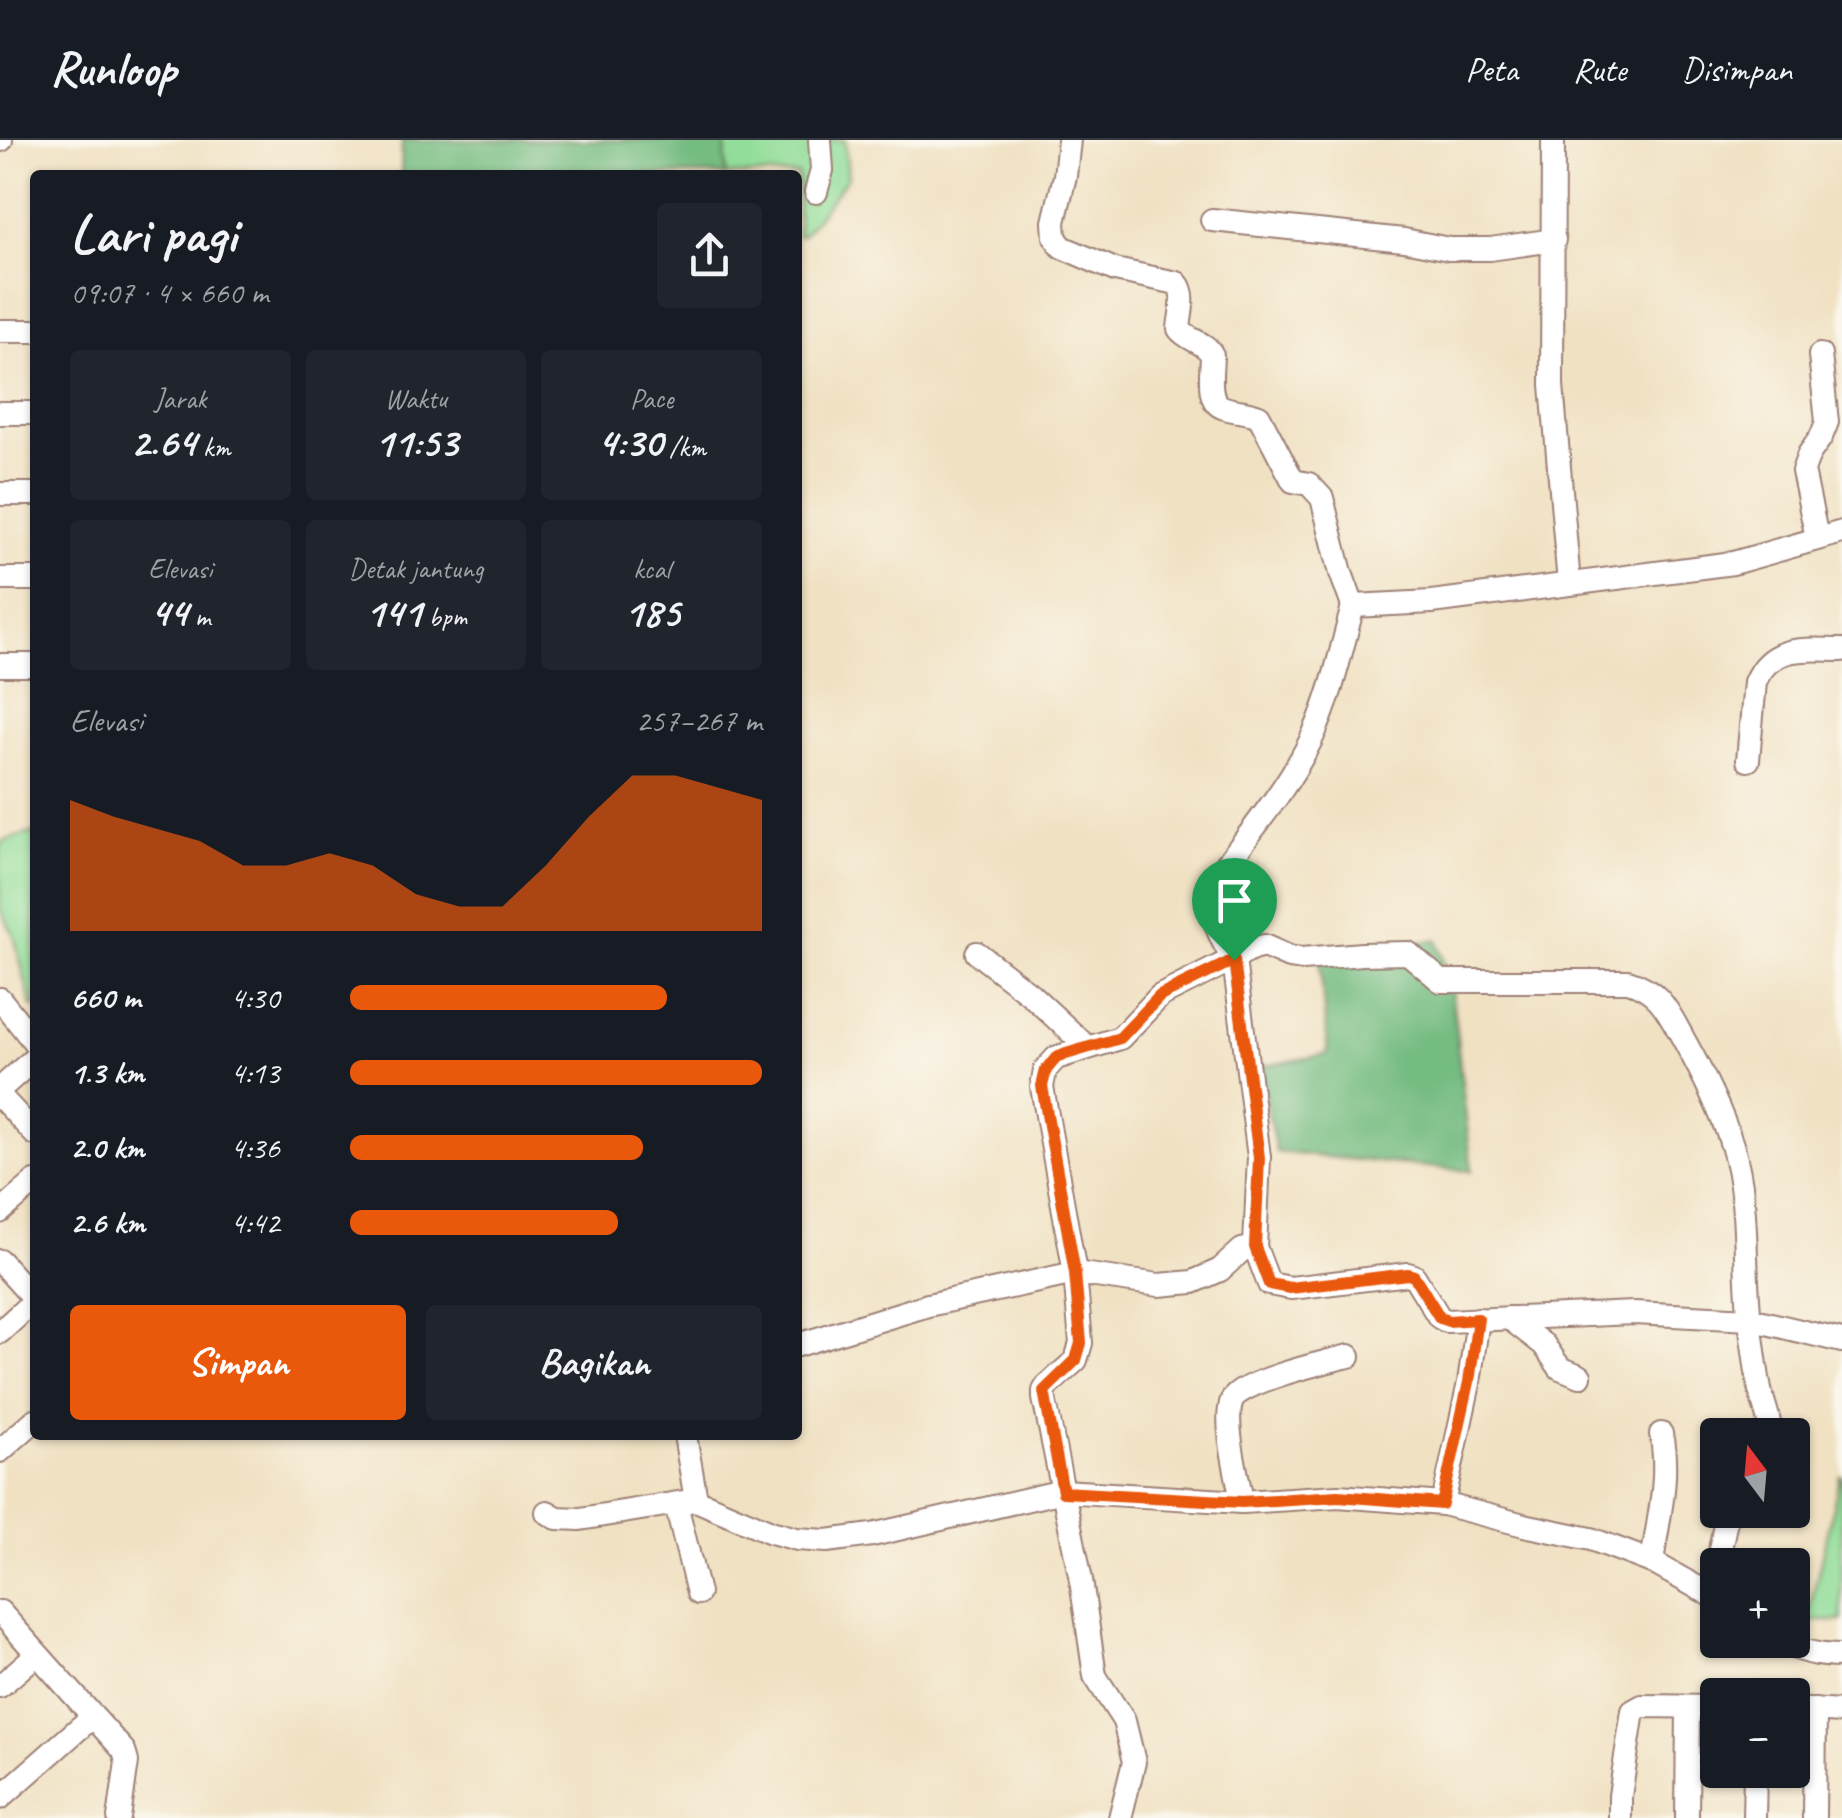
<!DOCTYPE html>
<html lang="id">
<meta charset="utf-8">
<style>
body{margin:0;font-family:Caveat,sans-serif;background:#20242c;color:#f1f3f6;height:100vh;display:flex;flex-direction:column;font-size:38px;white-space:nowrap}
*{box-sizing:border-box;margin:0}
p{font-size:32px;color:#9ea1a6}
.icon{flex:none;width:55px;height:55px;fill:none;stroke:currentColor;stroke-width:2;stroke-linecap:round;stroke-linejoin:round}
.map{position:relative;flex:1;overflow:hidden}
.panel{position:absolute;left:30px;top:30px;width:772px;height:1270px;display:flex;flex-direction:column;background:#171b24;border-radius:10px;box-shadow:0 2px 8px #0004}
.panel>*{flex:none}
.needle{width:65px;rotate:344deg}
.fabs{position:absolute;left:1700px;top:1278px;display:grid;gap:20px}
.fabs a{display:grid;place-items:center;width:110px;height:110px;border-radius:10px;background:#171b24;box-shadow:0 2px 8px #0004;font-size:50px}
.pin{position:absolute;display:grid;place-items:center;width:85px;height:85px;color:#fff;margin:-102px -42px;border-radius:50% 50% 50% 0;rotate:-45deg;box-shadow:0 0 10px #0007}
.pin .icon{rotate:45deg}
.round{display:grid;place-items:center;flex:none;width:105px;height:105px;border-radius:10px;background:#20242c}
.headline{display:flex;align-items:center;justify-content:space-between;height:170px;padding:0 40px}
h1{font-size:55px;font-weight:600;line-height:75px}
.metrics{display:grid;grid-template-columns:repeat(3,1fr);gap:15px;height:170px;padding:10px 40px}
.metrics div{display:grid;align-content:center;border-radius:10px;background:#20242c;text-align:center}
.metrics b{font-size:42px;font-weight:600}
.metrics small{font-size:28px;font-weight:400}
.metrics p{font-size:28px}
.chart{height:280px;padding:20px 40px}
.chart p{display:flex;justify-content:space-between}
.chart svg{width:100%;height:180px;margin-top:10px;fill:#ea580c;opacity:.7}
.button{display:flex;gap:20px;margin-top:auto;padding:20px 40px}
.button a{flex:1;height:115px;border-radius:10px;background:#ea580c;color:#fff;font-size:40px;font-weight:600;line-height:115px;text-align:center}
.button a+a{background:#20242c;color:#f1f3f6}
ul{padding:0 40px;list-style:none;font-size:32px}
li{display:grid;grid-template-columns:160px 120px 1fr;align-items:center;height:75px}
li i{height:25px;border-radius:12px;background:#ea580c}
header{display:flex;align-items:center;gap:60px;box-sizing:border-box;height:140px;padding:0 50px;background:#171b24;border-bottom:2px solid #363941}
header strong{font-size:48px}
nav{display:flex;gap:55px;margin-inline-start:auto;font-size:35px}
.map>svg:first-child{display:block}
.green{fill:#91dd99;stroke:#6e7e62;stroke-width:2.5}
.forest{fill:#74bc81;stroke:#5f6e56;stroke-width:2.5}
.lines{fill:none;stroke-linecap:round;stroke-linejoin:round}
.minor-casing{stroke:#9d8076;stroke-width:26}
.minor{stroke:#fff;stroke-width:22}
.route-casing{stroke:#fff;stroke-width:20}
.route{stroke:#ea580c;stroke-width:12}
</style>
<header>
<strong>Runloop</strong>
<nav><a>Peta</a><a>Rute</a><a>Disimpan</a></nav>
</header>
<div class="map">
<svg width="1842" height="1678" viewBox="0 0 1842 1678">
<rect width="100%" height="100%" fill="#fbf7ec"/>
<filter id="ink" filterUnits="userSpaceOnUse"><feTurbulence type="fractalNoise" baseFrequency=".01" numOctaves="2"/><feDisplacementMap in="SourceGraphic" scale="20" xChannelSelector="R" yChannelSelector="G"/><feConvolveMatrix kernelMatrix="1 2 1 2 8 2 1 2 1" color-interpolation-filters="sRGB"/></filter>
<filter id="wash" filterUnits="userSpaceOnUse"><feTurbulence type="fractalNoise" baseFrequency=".0048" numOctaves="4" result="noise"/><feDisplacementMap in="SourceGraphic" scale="40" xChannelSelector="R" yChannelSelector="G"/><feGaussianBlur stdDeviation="2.25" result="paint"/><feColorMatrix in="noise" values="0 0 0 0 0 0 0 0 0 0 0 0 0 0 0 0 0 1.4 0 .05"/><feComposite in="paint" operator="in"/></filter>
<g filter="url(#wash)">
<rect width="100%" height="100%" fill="#f0e1c2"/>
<g class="green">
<polygon points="725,0 845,0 848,37 803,95 798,96 798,35 726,35"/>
<polygon points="35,692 35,867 31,864 14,796 0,768 0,702"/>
<polygon points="1840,1336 1842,1336 1842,1481 1807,1481"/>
</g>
<g class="forest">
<polygon points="402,0 725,0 726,35 401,35"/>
<polygon points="1437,800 1451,848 1472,1031 1276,1012 1259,927 1328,914 1319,814"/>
</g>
</g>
<g filter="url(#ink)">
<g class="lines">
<g class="minor-casing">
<g id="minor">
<polyline points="0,0 1,0"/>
<path d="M1069,0L1065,36L1054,82L1055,97L1062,107L1115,130L1177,143C1187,155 1180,174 1179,189C1188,201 1205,201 1212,215C1212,231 1205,263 1225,268C1237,272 1248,271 1259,276L1293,341L1309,344L1322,358L1341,433L1353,466"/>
<polyline points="1553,0 1552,245 1569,444"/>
<polyline points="816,52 822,30 820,0"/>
<polyline points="1212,80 1404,100 1449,109 1490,109 1554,100"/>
<polyline points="0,191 35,191"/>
<polyline points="0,273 35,273"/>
<polyline points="0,354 35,354"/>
<path d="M1842,392L1733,423L1432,462L1353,466C1341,511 1331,558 1311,600C1287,649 1250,692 1218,736C1205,767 1217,794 1234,820L1259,1017L1255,1107L1269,1144L1291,1148L1408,1134L1414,1136L1439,1177L1446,1181L1634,1173L1750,1179L1842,1201"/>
<polyline points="1817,398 1803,331 1809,314 1821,297 1827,282 1820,215"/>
<polyline points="0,439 35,439"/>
<polyline points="0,525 35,525"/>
<path d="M1748,620L1755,542C1771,503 1807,510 1842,510"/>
<polyline points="977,813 1030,854 1087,907"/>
<polyline points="0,859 35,903"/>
<polyline points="0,949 35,918"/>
<polyline points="0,956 35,994"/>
<polyline points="0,1072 35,1042"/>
<polyline points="0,1121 35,1160"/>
<polyline points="1509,1178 1544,1205 1560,1228 1580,1236"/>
<polyline points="0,1192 35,1160"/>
<polyline points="798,1205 928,1165 1075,1133 1159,1145 1193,1142 1220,1130 1242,1110 1255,1107"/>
<polyline points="685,1295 696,1360"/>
<polyline points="0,1311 35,1280"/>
<path d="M1242,1362C1238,1336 1223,1283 1232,1260C1239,1242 1329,1221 1349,1216"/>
<polyline points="676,1364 698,1453"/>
<polyline points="1443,1364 1469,1243 1478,1179"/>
<polyline points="547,1372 557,1378 580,1379 696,1360 771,1392 797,1399 827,1401 872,1395 1063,1351 1242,1362 1338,1356 1443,1364 1524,1385 1591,1399 1652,1422 1718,1459"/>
<path d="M1652,1422C1658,1380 1670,1336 1661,1294"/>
<polyline points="1711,1454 1728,1370"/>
<polyline points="0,1472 124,1611 127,1622 119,1678"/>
<path d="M1780,1500C1799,1512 1820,1516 1842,1516"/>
<polyline points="0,1546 37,1514"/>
<polyline points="1792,1569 1842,1572"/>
<polyline points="0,1658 92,1577"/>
<path d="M1120,1678L1134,1622L1124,1581L1095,1536L1081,1440L1044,1258V1251L1047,1246L1076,1220L1081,1203L1075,1133L1042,947L1045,930L1056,918L1120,898L1160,856L1253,809L1264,806L1289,817L1302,819L1362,814L1408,813L1441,841H1628C1660,850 1669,873 1684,900C1703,934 1720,968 1732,1005C1750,1062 1743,1123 1750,1181C1753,1204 1756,1228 1760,1250C1764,1266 1770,1279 1771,1295"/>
<polyline points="1620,1678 1620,1656 1633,1571 1642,1566 1718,1567"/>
<polyline points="1687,1678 1688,1567"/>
<polyline points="1754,1678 1755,1630"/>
<polyline points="1814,1678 1815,1570"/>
</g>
</g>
<use href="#minor" class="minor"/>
</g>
</g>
<g class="lines" filter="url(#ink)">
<g class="route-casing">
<polygon id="route" points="1234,820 1259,1018 1255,1107 1269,1144 1290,1148 1408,1134 1414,1136 1440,1178 1448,1181 1478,1179 1469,1242 1442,1364 1338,1356 1242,1362 1063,1352 1044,1251 1076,1220 1081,1203 1075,1133 1042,946 1046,930 1056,918 1066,914 1120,898 1160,856"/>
</g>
<use href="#route" class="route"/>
</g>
</svg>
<div class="fabs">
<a><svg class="needle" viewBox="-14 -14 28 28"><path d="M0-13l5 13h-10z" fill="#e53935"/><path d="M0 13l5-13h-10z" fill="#9ea1a6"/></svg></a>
<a>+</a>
<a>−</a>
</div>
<div class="pin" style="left:1234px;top:820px;background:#1e9e55"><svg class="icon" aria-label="arrive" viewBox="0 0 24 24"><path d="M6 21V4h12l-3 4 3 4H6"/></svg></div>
<section class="panel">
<div class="headline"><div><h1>Lari pagi</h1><p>09:07 · 4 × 660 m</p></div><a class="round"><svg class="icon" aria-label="share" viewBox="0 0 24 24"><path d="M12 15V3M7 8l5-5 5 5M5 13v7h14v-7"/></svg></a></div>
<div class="metrics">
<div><p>Jarak</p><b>2.64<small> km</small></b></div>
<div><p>Waktu</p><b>11:53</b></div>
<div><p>Pace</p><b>4:30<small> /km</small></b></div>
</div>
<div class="metrics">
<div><p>Elevasi</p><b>44<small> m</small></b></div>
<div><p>Detak jantung</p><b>141<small> bpm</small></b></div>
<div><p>kcal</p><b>185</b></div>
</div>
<div class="chart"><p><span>Elevasi</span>257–267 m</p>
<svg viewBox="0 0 160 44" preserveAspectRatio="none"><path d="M0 44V12L10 16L20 19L30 22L40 28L50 28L60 25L70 28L80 35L90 38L100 38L110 28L120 16L130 6L140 6L150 9L160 12V44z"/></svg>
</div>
<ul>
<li><b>660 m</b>4:30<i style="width:77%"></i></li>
<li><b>1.3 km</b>4:13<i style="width:100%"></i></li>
<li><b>2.0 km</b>4:36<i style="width:71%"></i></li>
<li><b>2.6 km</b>4:42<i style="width:65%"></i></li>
</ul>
<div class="button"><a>Simpan</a><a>Bagikan</a></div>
</section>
</div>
